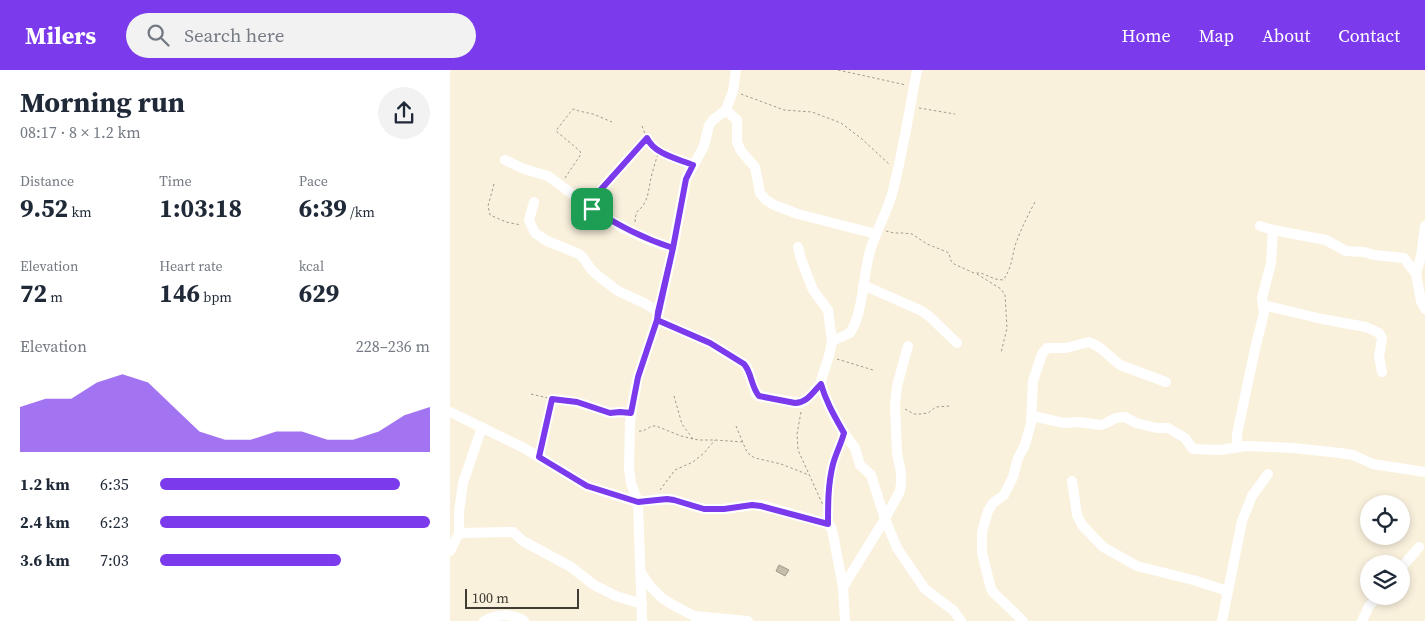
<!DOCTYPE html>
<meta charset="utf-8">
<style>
body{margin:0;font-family:"Source Serif 4",serif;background:#f2f2f3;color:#1f2937;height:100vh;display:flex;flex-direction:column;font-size:19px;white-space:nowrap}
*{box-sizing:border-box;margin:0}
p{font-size:16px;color:#747a83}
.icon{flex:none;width:28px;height:28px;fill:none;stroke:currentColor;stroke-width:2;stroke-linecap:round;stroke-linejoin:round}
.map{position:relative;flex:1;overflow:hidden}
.details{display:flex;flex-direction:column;background:#fff;width:450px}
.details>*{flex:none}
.buttons{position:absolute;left:910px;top:425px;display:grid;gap:10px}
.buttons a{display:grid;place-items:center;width:50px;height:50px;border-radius:50%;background:#fff;box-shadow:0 2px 8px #0003;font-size:25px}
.scale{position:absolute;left:15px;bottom:12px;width:114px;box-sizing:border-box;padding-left:5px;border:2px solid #3f3c34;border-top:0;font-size:14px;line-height:18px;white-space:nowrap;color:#3f3c34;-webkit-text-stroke:4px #faf1dd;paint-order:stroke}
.pin{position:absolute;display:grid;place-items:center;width:42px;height:42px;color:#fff;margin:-21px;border-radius:10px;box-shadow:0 2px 8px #0006}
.round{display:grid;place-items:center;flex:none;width:52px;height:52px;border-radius:26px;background:#f2f2f3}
.head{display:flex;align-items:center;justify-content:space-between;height:85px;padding:0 20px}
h1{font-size:28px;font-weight:700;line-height:38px}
.figures{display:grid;grid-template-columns:repeat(3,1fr);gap:8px;height:85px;padding:5px 20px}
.figures div{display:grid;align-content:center}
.figures b{font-size:25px;font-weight:700}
.figures small{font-size:14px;font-weight:400}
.figures p{font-size:14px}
.chart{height:140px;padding:10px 20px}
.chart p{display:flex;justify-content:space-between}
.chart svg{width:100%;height:90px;margin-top:5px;fill:#7c3aed;opacity:.7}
ul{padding:0 20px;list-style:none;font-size:16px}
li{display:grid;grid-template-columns:80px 60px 1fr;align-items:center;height:38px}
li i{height:12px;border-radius:6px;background:#7c3aed}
header{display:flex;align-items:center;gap:30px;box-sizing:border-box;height:70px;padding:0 25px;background:#7c3aed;color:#fff}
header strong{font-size:24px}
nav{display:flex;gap:28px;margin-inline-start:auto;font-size:18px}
.search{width:350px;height:45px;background:#f2f2f3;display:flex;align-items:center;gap:12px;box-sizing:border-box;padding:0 18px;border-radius:28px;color:#747a83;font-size:19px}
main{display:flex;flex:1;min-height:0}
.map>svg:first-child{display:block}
.building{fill:#c5bdaa;stroke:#a19987}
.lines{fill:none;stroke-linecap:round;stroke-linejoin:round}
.path{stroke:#a09a8c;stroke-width:1;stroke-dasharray:2.5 2.5;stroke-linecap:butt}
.minor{stroke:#fff;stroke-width:10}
.route-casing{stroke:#fff;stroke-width:10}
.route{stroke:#7c3aed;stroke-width:6}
</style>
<header>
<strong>Milers</strong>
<div class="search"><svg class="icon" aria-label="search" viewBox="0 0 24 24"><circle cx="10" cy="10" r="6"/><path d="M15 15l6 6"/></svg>Search here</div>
<nav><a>Home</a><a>Map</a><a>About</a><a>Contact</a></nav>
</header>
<main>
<section class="details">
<div class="head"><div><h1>Morning run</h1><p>08:17 · 8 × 1.2 km</p></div><a class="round"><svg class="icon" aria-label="share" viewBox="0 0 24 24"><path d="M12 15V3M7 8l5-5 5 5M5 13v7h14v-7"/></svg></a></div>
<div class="figures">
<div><p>Distance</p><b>9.52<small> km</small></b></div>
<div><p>Time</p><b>1:03:18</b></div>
<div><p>Pace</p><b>6:39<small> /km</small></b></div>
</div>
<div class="figures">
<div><p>Elevation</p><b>72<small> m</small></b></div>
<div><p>Heart rate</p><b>146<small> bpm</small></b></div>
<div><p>kcal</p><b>629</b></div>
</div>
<div class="chart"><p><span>Elevation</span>228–236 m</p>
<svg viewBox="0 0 160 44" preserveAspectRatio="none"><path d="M0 44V22L10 18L20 18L30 10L40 6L50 10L60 22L70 34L80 38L90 38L100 34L110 34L120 38L130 38L140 34L150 26L160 22V44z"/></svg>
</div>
<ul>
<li><b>1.2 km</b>6:35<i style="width:89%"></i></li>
<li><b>2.4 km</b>6:23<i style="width:100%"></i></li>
<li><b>3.6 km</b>7:03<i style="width:67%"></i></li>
</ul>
</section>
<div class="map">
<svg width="975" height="551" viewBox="0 0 975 551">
<rect width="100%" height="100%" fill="#faf1dd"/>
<polygon class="building" points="329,495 339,500 335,506 326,501"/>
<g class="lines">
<g class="path">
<polyline points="388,0 456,15"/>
<polyline points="291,24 334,40 362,42 391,53 412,69 439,94"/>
<polyline points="469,38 505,44"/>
<path d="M192,56C194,61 196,67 199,72C206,83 224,87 235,92"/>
<polyline points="115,108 131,84 130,81 106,61 108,58 122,40 124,39 129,41 143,44 162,52"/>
<polyline points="44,114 38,136 40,145 56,152 71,155"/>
<polyline points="144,129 169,98 197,68"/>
<path d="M185,152C186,136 190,143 195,132C199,124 199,116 201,108C203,99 206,90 209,81"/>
<path d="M436,161L444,163H453L462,164L477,174L497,182L499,183L501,191L504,194L524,203H531L545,209L553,210C561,200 562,188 565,176C570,161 577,147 585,132"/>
<polyline points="527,204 551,219 555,225 557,258 551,283"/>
<polyline points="387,289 423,300"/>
<polyline points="81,324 102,329 127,332 160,343 173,342"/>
<polyline points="224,326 232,354 243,369 249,370 265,370 293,372"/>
<polyline points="455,339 464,344 470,344 478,343 486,337 500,336"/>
<polyline points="351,342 347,364 348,380 377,444"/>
<polyline points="286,356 296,380 300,385 305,388 331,394 359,405"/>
<polyline points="189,361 193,361 202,356 206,356 231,366 243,369"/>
<polyline points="91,377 102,329"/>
<polyline points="210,420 225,400 243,392 254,383 265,370"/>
<path d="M378,445C377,419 381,397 391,373"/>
</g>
<g class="minor">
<polyline points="276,40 287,50 287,72 291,81 305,97 310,123 316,130 324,135 348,144 426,164"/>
<polyline points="55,90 74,99 98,106 141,138 173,158 201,171 223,178"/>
<polyline points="84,132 79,150 85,163 97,171 129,184 134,189 141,199 147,205 168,221 194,233 209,242"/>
<polyline points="810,156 823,160 876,170 896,181 914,182 924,185 954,188 966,204"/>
<polyline points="975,156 971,186 966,204 971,231 975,239"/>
<polyline points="348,177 351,189 363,220 378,240 382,271 379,286 372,307 371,314 374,324 384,346 394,363 405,378 410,395 421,405 435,449 447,478 475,519 504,541 511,551"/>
<polyline points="413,215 472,241 480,247 507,273"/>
<polyline points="813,235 872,249 916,257 929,263 932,268 929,287 932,302"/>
<polyline points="207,250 260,273 294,294 297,297 306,324 309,326 350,333 356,330 371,314"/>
<path d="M382,271L400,263C413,243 413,208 419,185C424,164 436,145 442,124C453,83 459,41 467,0"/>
<polyline points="0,342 74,378 137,416 158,423 188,432 211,429 224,430 254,439 274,439 302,435 311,435 378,454 381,457 383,464 393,517 395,551"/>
<polyline points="582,346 614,353 629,352 650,355 654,354 666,348 675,347 686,353 707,358 718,358 735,368 743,379 770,380 796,376 843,378 890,383 903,385 923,394 975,402"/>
<polyline points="787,377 787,364 805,279 814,243 812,228 821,193 823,160"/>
<polyline points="622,411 627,445 632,455 653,477 687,496 743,510 778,521"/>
<polyline points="9,463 63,462 73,471 121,497 144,515 166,526 192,534"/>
<polyline points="0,481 9,463 9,442 13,413 32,357"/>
<polyline points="951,498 969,477"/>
<polyline points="191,503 201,517 212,528 223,535 244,546 298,551"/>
<polyline points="393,517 435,449 450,421 451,414 451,402 447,383 445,335 447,316 458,276"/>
<path d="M34,551C46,544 62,543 74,551"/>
<polyline points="192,551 188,432 181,413 179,398 180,352 183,331 188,307 207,250 223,178 236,109 254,76 259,55 263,50 276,40 283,21 286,0"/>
<polyline points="573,551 544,523 541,519 532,483 532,462 538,441 543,433 554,425 563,407 568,388 575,375 581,353 583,311 592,284 597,278 616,278 639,272 649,277 670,295 716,312"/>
<polyline points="772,551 792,451 802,426 818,404"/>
<polyline points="912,551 919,536 928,526"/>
</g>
</g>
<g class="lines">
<g class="route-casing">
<path id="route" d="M142,139C170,156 192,168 223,178L207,250L188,307L181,343L170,342L160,343L127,332L102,329L89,387L137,416L188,432L217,429L224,430L254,439H274L302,435L311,436L378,454C378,433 378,414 383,394C386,383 391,374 394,363C385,347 376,332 371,314C363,322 357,333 345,333L309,326C301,317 302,303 294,294L260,273L207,250L208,242L223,178L236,109L243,95C228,89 204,84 197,68L146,125L142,133V139"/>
</g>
<use href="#route" class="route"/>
</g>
</svg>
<div class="buttons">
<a><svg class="icon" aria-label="locate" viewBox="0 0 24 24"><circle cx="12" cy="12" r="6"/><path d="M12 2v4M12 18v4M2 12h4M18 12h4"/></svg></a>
<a><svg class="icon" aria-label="layers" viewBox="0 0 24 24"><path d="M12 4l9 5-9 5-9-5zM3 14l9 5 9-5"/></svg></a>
</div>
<div class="scale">100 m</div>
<div class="pin" style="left:142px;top:139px;background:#1e9e55"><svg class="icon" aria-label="arrive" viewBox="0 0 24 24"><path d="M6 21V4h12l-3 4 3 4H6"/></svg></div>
</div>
</main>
